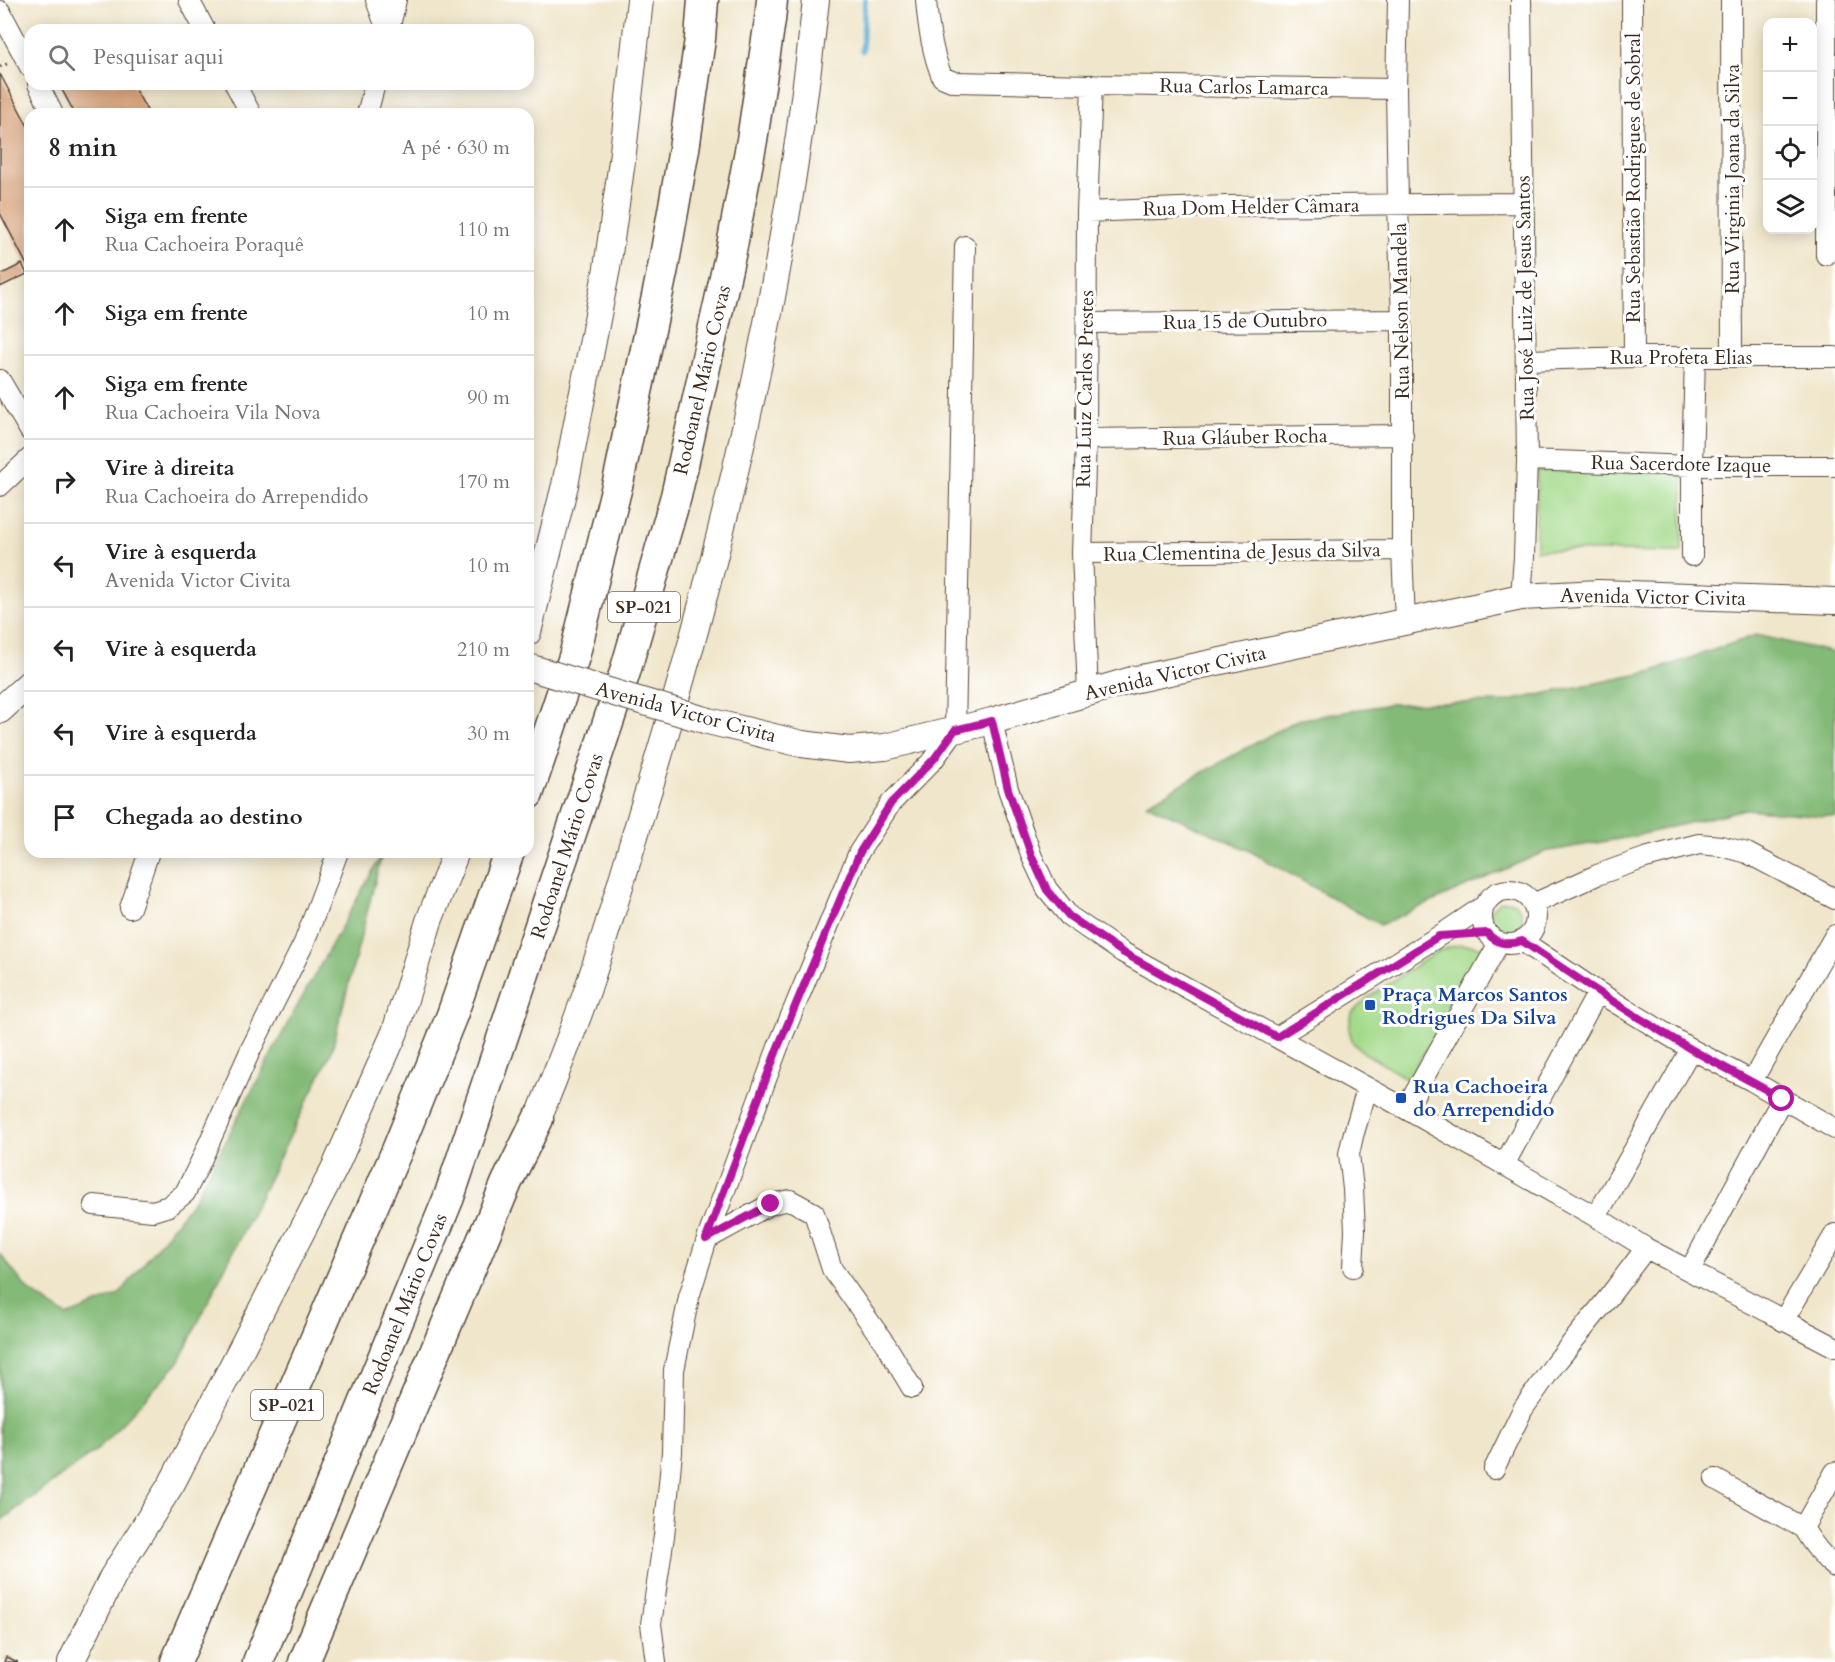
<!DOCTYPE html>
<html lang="pt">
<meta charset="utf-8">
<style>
body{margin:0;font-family:Cardo,serif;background:#f2f2f2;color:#222}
.controls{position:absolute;right:18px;top:18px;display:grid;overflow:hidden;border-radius:12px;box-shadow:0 3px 15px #0003}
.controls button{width:54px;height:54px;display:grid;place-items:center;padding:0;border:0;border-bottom:2px solid #e0e0e0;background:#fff;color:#222;font:30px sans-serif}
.stop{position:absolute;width:18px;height:18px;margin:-14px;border:4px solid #b5179e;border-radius:50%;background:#fff}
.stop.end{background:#b5179e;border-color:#fff;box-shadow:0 2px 6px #0008}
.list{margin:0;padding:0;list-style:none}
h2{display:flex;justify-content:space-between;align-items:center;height:78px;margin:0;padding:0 24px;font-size:26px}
h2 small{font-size:20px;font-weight:400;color:#767676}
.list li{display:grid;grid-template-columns:39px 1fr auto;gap:18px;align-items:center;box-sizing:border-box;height:84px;padding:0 24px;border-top:2px solid #e0e0e0}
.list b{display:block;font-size:22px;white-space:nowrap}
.list p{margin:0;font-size:20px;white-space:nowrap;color:#767676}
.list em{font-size:20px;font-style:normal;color:#767676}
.icon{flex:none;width:33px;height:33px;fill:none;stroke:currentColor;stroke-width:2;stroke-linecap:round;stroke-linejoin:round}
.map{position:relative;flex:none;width:1835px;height:1662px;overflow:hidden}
.search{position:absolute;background:#fff;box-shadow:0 3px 15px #0003;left:24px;top:24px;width:510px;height:66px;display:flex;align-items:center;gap:15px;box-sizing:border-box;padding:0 21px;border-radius:18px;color:#767676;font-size:22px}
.panel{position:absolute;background:#fff;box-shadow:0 3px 15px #0003;left:24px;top:108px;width:510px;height:750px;border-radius:18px}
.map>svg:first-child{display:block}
.green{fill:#a4da8b;stroke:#708254;stroke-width:1.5}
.forest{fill:#83ba77;stroke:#5f724a;stroke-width:1.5}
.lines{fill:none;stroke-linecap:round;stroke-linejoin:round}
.stream{stroke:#5baed6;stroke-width:5}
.building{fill:#d9a278}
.minor-casing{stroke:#564638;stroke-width:22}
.major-casing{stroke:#564638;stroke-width:28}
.highway-casing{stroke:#564638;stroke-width:33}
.path{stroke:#564638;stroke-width:3;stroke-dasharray:1.5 4.5;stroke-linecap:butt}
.minor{stroke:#fff;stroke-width:20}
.major{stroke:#fff;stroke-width:26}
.highway{stroke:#fff;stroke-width:30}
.major-bridge-casing{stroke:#564638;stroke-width:28;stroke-linecap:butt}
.major-bridge{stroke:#fff;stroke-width:26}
.route{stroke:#b5179e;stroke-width:8}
.transit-dot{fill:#1a4fb4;stroke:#fff;stroke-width:2}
.labels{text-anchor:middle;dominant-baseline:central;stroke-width:6;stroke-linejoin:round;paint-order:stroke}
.shield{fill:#fff;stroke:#766a62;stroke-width:1.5}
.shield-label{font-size:18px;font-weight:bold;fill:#3b2a1e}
.street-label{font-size:20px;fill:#3b2a1e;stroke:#fff}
.transit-label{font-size:20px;font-weight:bold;fill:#164399;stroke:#fff;text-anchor:start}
</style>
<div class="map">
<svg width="1835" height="1662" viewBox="0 0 1835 1662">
<rect width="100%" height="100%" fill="#fff"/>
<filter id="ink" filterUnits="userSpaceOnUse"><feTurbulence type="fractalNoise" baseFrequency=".0167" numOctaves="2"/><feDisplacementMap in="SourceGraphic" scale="12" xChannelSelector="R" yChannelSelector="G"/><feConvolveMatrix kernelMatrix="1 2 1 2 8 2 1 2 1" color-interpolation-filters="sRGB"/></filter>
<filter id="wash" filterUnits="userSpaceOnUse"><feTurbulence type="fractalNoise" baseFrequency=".008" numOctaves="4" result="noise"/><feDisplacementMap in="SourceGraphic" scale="24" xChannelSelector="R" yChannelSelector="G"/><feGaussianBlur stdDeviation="1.35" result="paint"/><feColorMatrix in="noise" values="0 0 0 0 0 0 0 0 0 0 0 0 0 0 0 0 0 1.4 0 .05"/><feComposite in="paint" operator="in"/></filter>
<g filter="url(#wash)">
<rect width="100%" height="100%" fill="#f0e6cb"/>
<path class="green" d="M1537,471l146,2 -1,79 -146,-2z
M1490 917a16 16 0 1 1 32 0a16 16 0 1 1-32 0Z
M1461,945h9l20,4 -83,130 -44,-27 -10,-9 -4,-13 3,-17 15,-15 68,-45 15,-6z"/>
<path class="forest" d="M1756,635l79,18v164l-90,-8 -114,28 -87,15 -164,73 -132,-75 -102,-46 151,-84 93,-16 114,-2 146,-30z
M382,854l-51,199 -153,310 -80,86 -95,70 -3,7v-272l28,36 39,26 52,-21 75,-95 95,-179z"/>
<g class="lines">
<path class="stream" d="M862,51l3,-51"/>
</g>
<g id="blocks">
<path class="building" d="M0,74l30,56v141l-30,-58z
M59,84h73l17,30h-74z
M22,264l5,10 -27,13v-12z
M6,1657l12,5h-14z"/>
</g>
</g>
<g filter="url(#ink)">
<use href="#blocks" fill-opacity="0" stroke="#564638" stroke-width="1.5"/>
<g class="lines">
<g class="minor-casing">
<path id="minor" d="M189,0l16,30
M376,0l11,30
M926,0c2,27 6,52 16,77l12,5 138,3 304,4
M1398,0l-2,89 2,116 4,115v230l3,72
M1521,0l6,460 -3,97 -3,40
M1632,0l2,357
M1731,0l1,357
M1826,0v255
M0,11l30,56
M389,30l7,-30
M38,84l15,30
M235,84l16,30
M367,114l8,-30
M1087,212l139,-6 297,-3
M1087,323l315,-3
M1527,360l107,-3h201
M0,380l30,51
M1086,439l317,-4
M1527,460l165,6h143
M0,486l30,-28
M1082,553l320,-3
M1692,556v-90l3,-109
M1088,693l-6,-140 4,-114 1,-227 5,-127
M992,721l16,68 24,68 15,32 22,27 53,36 284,157 190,108 50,31 189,99
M1482 917a27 27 0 1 1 54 0a27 27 0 1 1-54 0Z
M1533,904l64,-29 48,-17 54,-14 22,2 26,7 88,46
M130,908l19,-56
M1522,941l76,51 93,57 61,32 83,48
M1277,1037l162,-101 46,-31
M1752,1081l83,-146
M1406,1109l93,-166
M1504,1165l94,-173
M94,1205l59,6 16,-5 16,-13 15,-30 51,-114 53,-106 34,-91
M1596,1217l95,-168
M707,1239l64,-35 19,-4 24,13 18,56 54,76 26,43
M1353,1267l2,-36 -2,-42 -4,-35 4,-18 14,-47
M1690,1270l92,-171
M1783,1321l52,-87
M1494,1469l29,-60 31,-44 54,-67 38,-50
M1715,1479l88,49 32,-56
M1803,1528c9,15 18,28 32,39
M656,1662l-5,-38 13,-88 8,-84 2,-82 15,-73 18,-58 71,-192 81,-195 32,-49 43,-44 21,-29 10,-484"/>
</g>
<g class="major-casing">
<path id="major" d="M528,632l37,-147 42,-217 15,-107 18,-161
M0,710l30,-27
M708,721l94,23 47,6 36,-3 107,-26 140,-41 389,-83 78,-4 236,8
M538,1119c17,-44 35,-87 50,-131 20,-60 38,-122 56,-183 82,-263 143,-531 172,-805
M71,1662l42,-86 59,-93 163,-316 60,-135 34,-111 27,-69"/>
</g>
<g class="highway-casing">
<path id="highway" d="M528,794l46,-137 45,-179 44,-210 21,-119 16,-110 3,-39
M176,1662l222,-514 54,-133 57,-163
M258,1662l191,-465 176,-525 51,-176 55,-245 21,-111 18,-120 2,-20
M304,1662l203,-480 31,-63"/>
</g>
<path class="path" d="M0,67l9,-4"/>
<use href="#minor" class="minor"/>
<use href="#major" class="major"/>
<use href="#highway" class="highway"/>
<g class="major-bridge-casing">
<path id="major-bridge" d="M528,667l180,54"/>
</g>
<use href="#major-bridge" class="major-bridge"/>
</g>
</g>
<g class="lines" filter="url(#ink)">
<path class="route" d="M771,1204l-65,35 72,-192 82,-195 31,-49 43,-44 21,-29 37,-9 16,68 24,68 15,33 22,26 53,36 155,85 162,-101 48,-3c11,12 21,12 35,8 55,37 110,74 167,107 31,18 63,33 93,51"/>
</g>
<g class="transit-dot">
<rect x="1364" y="999" width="12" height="12" rx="3"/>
<rect x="1395" y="1092" width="12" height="12" rx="3"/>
</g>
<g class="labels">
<g class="shield">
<rect x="608" y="592" width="72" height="30" rx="4.5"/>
<rect x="251" y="1390" width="72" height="30" rx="4.5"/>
</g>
<g class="shield-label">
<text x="644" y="607">SP-021</text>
<text x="287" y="1405">SP-021</text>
</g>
<g class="street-label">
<text transform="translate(1244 87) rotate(1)">Rua Carlos Lamarca</text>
<text transform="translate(1633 178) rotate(-90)">Rua Sebastião Rodrigues de Sobral</text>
<text transform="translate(1732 179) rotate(-90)">Rua Virginia Joana da Silva</text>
<text transform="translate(1251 207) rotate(-1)">Rua Dom Helder Câmara</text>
<text transform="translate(1525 298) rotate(-91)">Rua José Luiz de Jesus Santos</text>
<text transform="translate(1401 311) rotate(-91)">Rua Nelson Mandela</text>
<text transform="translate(1245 321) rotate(-1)">Rua 15 de Outubro</text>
<text x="1681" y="357">Rua Profeta Elias</text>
<text transform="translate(702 380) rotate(-77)">Rodoanel Mário Covas</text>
<text transform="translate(1085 389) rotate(-89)">Rua Luiz Carlos Prestes</text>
<text transform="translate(1245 437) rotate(-1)">Rua Gláuber Rocha</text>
<text transform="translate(1681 464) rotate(1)">Rua Sacerdote Izaque</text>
<text transform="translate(1242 552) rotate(-1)">Rua Clementina de Jesus da Silva</text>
<text transform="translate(1653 597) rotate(1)">Avenida Victor Civita</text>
<text transform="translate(1175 673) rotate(-13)">Avenida Victor Civita</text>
<text transform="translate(686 712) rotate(15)">Avenida Victor Civita</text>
<text transform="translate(567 846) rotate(-72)">Rodoanel Mário Covas</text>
<text transform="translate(405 1304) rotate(-68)">Rodoanel Mário Covas</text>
</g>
<g class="transit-label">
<text x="1382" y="994">Praça Marcos Santos<tspan x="1382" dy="23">Rodrigues Da Silva</tspan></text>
<text x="1413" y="1086">Rua Cachoeira<tspan x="1413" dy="23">do Arrependido</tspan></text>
</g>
</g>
</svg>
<div class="controls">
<button>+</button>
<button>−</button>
<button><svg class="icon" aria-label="locate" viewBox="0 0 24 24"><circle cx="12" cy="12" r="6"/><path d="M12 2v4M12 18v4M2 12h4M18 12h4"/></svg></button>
<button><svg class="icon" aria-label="layers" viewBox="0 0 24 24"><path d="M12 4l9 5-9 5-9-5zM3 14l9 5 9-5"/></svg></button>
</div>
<div class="stop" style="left:1782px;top:1099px"></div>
<div class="stop end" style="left:771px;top:1204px"></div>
<div class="search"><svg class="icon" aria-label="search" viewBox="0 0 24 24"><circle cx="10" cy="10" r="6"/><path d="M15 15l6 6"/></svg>Pesquisar aqui</div>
<section class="panel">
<h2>8 min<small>A pé · 630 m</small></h2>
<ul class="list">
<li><svg class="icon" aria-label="ahead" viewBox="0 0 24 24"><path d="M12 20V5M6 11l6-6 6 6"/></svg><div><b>Siga em frente</b><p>Rua Cachoeira Poraquê</p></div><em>110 m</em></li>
<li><svg class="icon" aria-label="ahead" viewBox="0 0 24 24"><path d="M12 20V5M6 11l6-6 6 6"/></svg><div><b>Siga em frente</b></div><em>10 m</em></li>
<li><svg class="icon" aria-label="ahead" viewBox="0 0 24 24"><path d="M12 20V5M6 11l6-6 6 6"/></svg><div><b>Siga em frente</b><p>Rua Cachoeira Vila Nova</p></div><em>90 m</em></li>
<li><svg class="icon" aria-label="right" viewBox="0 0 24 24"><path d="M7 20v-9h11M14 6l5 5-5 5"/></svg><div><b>Vire à direita</b><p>Rua Cachoeira do Arrependido</p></div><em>170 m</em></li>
<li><svg class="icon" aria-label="left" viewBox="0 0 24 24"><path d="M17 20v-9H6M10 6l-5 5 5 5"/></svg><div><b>Vire à esquerda</b><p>Avenida Victor Civita</p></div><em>10 m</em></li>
<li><svg class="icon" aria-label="left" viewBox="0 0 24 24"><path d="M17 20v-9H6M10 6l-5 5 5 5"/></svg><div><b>Vire à esquerda</b></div><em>210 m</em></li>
<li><svg class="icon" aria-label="left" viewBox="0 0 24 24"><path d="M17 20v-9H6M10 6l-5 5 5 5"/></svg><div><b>Vire à esquerda</b></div><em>30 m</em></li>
<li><svg class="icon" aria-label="arrive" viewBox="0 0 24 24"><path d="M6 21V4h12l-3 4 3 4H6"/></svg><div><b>Chegada ao destino</b></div></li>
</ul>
</section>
</div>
